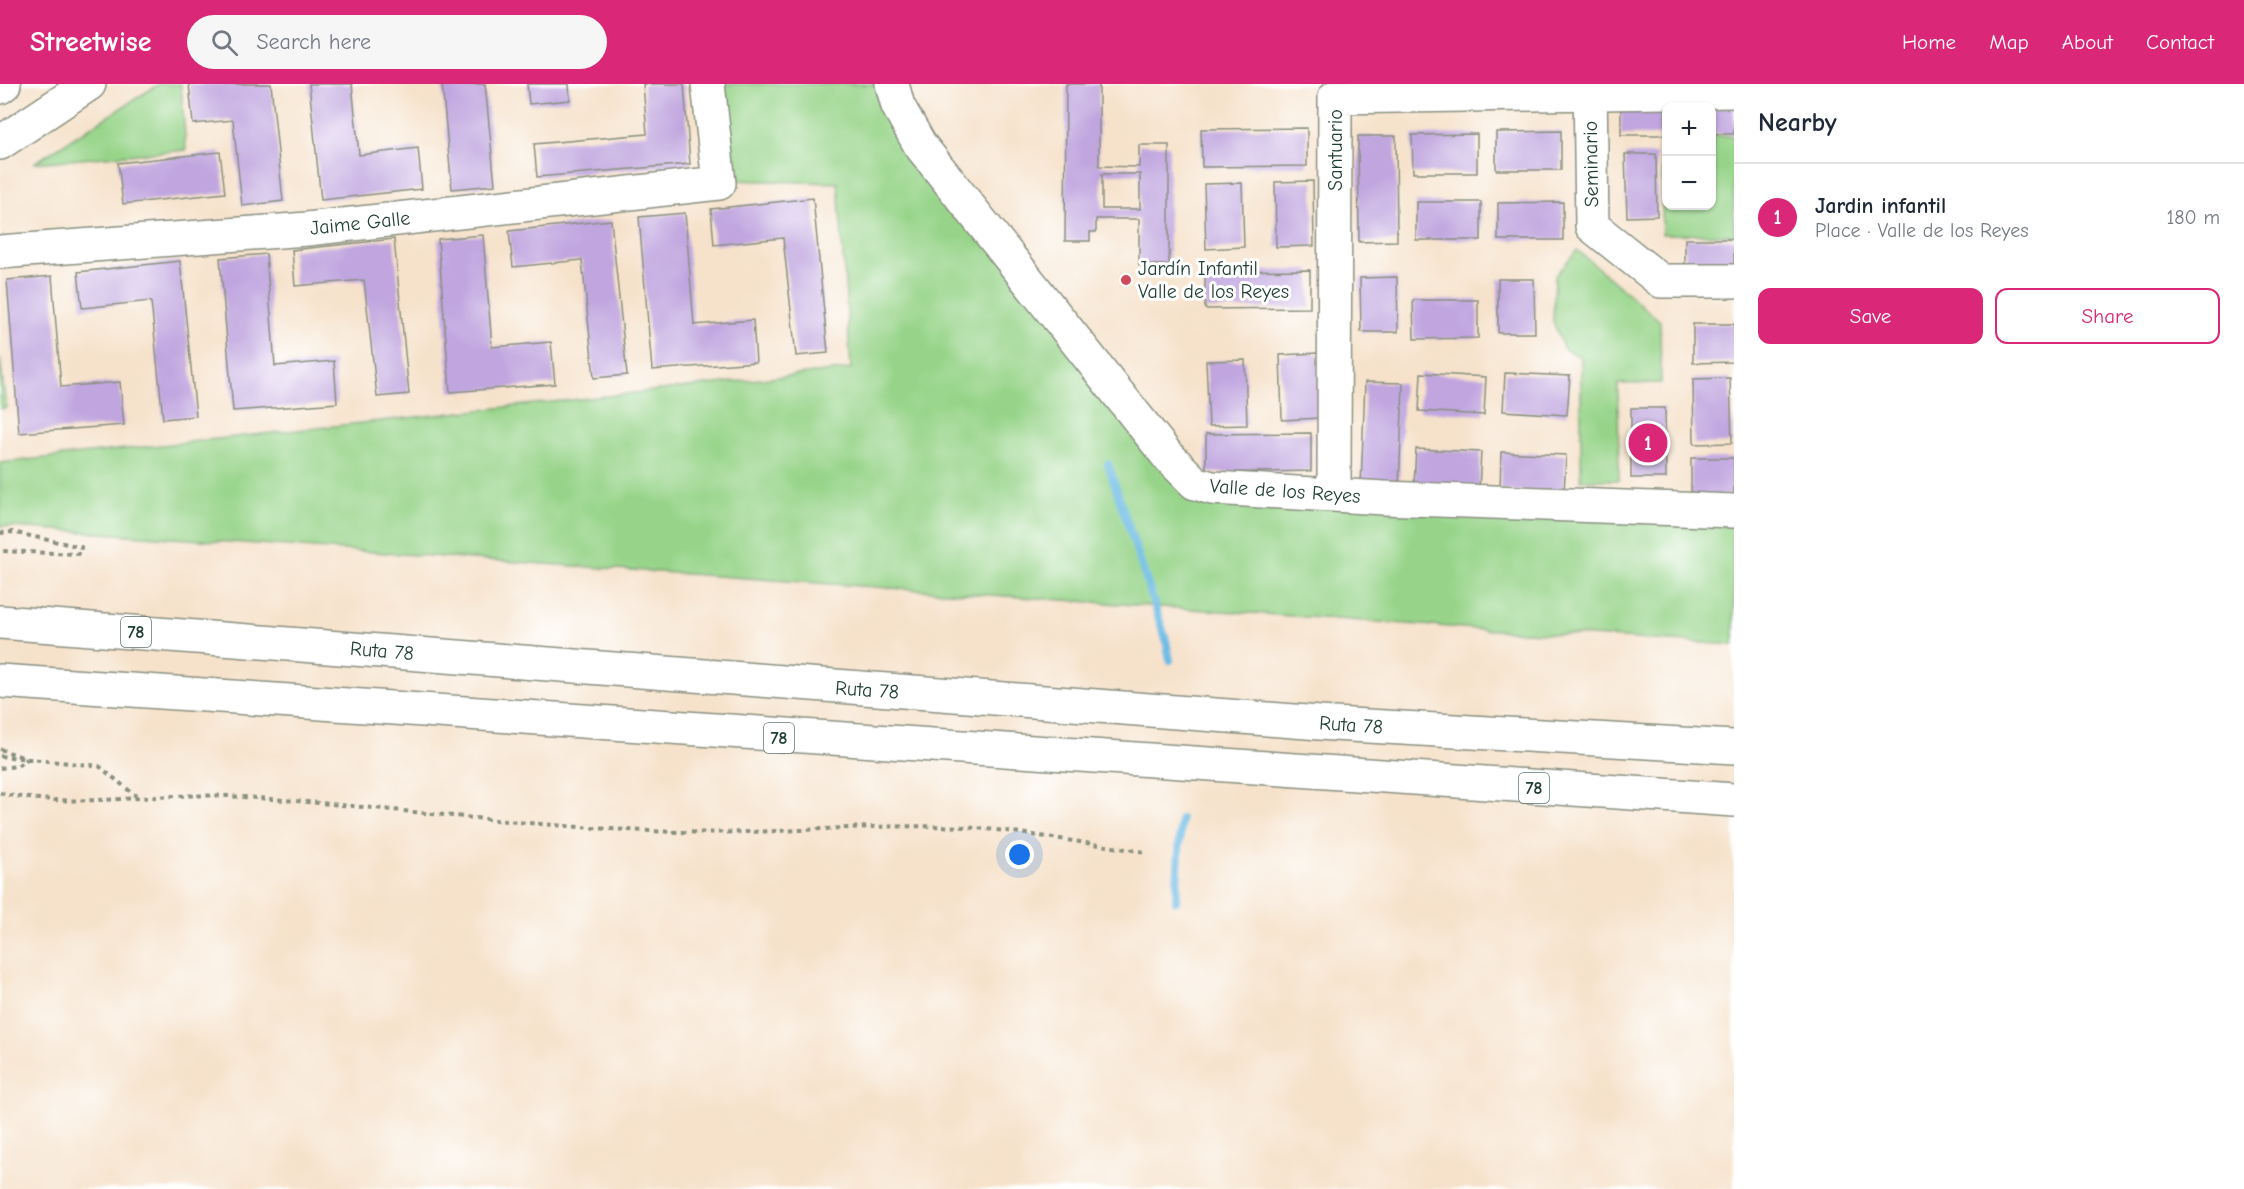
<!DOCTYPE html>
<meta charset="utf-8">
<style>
body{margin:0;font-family:"Comic Neue",sans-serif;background:#f6f6f7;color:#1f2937}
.controls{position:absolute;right:18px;top:18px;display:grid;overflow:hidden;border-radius:12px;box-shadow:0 2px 4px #0004}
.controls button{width:54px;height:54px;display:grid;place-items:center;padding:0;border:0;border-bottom:2px solid #e0e1e3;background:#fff;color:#1f2937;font:30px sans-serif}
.you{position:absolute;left:1020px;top:771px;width:21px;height:21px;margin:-15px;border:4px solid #fff;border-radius:50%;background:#1a73e8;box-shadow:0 0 0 9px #1a73e833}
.badge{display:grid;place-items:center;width:39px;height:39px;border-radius:50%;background:#db2777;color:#fff;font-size:20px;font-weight:700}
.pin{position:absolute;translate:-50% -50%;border:3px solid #fff;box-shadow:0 2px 6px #0006}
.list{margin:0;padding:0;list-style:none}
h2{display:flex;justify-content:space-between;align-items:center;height:78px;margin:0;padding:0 24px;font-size:26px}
h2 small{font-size:20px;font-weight:400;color:#747a83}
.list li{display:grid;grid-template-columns:39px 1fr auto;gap:18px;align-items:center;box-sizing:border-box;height:108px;padding:0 24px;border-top:2px solid #e0e1e3}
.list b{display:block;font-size:22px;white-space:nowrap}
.list p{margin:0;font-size:20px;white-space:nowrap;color:#747a83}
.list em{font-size:20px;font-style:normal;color:#747a83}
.actions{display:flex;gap:12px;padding:18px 24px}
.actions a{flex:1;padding:14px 0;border:2px solid #db2777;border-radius:12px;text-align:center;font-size:21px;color:#db2777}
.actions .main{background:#db2777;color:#fff}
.icon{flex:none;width:33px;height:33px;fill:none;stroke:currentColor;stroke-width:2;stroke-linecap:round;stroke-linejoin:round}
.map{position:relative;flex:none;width:1734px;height:1105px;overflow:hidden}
header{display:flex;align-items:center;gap:36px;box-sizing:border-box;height:84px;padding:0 30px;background:#db2777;color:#fff}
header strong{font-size:28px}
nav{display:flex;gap:33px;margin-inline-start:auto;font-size:21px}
.search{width:420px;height:54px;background:#f6f6f7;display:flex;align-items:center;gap:15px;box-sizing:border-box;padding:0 21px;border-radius:33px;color:#747a83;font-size:22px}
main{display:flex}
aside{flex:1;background:#fff}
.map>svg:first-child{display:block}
.green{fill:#97d489;stroke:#5b885e;stroke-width:1.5}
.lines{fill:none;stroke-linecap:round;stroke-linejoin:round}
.stream{stroke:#69bae4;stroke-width:8}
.building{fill:#c0a5df;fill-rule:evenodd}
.minor-casing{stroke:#8a9080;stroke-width:36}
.secondary-casing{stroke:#8a9080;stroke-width:36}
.motorway-casing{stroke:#8a9080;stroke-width:36}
.path{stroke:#8a9080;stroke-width:4;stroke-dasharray:4.5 4.5;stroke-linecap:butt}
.minor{stroke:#fff;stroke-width:33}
.secondary{stroke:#fff;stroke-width:33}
.motorway{stroke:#fff;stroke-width:33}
.poi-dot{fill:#d1495b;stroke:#fff;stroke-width:2}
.labels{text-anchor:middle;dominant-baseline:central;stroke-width:6;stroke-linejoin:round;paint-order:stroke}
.shield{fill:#fff;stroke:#627771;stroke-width:1.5}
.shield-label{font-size:18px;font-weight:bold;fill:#1f3d34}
.street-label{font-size:20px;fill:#1f3d34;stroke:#fff}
.poi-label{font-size:20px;fill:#1f3d34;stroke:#fff;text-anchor:start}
</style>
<header>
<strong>Streetwise</strong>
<div class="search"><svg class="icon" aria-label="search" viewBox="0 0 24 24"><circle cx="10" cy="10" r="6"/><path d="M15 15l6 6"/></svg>Search here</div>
<nav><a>Home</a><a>Map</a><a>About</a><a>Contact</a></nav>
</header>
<main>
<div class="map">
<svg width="1734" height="1105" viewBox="0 0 1734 1105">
<rect width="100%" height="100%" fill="#fff"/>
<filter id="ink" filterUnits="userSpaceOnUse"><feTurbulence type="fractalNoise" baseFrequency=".0167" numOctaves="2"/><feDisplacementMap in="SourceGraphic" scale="12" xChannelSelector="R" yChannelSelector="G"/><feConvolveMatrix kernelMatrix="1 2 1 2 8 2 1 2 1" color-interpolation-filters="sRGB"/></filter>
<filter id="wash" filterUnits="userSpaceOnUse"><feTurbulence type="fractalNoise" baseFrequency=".008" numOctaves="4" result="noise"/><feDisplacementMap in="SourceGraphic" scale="24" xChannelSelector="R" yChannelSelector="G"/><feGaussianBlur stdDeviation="1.35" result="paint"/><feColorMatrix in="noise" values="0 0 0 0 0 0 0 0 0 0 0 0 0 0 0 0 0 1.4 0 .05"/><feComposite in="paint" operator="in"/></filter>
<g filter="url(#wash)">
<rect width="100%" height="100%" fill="#f6e2cb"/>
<path class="green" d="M159,0h22l5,66 -152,13z
M722,0h158l293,397 561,44v120l-241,-15 -1493,-104v-63l851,-94 -13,-186 -108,-3z
M1712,52h22v99l-72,-1 1,-97h3v69h46z
M1577,166l83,71 1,62 -43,1 1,96h-38v-123l-17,-8 -11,-28 2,-45z
M0,274l6,50 -6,1z"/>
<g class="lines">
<path class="stream" d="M1108,380l58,176 4,20
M1176,817l5,-82"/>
</g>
<g id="blocks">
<path class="building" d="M189,0h82l12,117 -41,5 -9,-86 -40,4z
M309,0h43l7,71 59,-7 4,41 -101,11z
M442,0h43l10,101 -43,4z
M527,0h42l1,16 -41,4z
M643,0h41l6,80 -153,13 -3,-33 113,-10z
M1066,0h33v82l40,1v-22h30v120h-30v-46h-43v13h-6v9h-25zM1102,90h38v35h-38z
M1734,16v34h-22v-28h-46v29h-45v-34z
M1307,44v38l-105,1 -1,-38z
M1561,47v39h-65v-38z
M1477,50v39h-64l-1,-38z
M1358,52h38l1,105 -38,1z
M220,68l5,41 -102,11 -5,-41z
M1625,70h31l1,62 -30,1z
M1313,97l1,65 -38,1 -1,-65z
M1242,99l2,64 -38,2 -2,-65z
M813,114l15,155 -32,3 -13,-118 -69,7 -3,-36z
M1416,118h65v38h-65z
M1563,118v38h-65v-37z
M685,129l9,112 59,-5 3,42 -104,8 -13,-153z
M611,136l16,155 -33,3 -12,-118 -69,7 -4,-36z
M483,151l9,112 59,-5 4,42 -105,8 -12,-153z
M394,155l15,155 -32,3 -13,-117 -69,6 -3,-36z
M1685,155h49v31h-49z
M266,170l9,112 59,-5 3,42 -104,8 -13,-153z
M180,177l16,155 -33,3 -12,-118 -69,7 -4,-36z
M1310,186v38l-105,1v-38z
M52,192l9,111 59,-5 4,43 -105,8 -12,-153z
M1397,193l1,55h-37l-1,-54z
M1498,195h36l1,54h-37z
M1413,216h65v38l-64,1z
M1693,240h41v38l-41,1z
M1318,269l2,65 -38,2 -2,-65z
M1245,276l2,65 -38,1 -3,-65z
M1421,289l65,4 -2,38 -65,-4z
M1505,289l65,3 -3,39 -64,-4z
M1730,294l2,65 -38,1 -1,-65z
M1365,298l38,1 -4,106 -38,-2z
M1631,324h34l1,70h-35z
M1311,349v38l-105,2v-39z
M1416,365l65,3 -2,38 -65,-4z
M1501,368l65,3 -2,39 -64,-4z
M1691,374h43v38h-43z"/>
</g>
</g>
<g filter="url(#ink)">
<use href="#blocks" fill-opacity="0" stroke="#8a9080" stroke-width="1.5"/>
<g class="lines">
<g class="minor-casing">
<path id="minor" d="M892,0l6,22 22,39 247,310 28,28 17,5 172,10 350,13
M1590,0l2,142 69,55h73
M0,168l307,-23 412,-46 -11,-99
M1334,411l1,-398 399,-6"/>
</g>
<g class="secondary-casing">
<path id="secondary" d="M0,3l4,-3
M0,59l89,-59"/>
</g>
<g class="motorway-casing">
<path id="motorway" d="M0,538l1333,102 401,23
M0,597c578,42 1156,84 1734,119"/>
</g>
<path class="path" d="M0,449l12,-1 69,15 -1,7 -80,-3
M0,665l22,8
M0,672l99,10 37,30
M0,684l17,-2 10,-7
M0,709c74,17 152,-1 227,3 151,9 300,32 451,36 95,3 191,-9 286,-5l43,4 139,21"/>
<use href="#minor" class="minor"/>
<use href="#secondary" class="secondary"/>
<use href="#motorway" class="motorway"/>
</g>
</g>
<circle class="poi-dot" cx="1126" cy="196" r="6"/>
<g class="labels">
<g class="shield">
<rect x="121" y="533" width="30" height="30" rx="4.5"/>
<rect x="764" y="639" width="30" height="30" rx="4.5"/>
<rect x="1519" y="689" width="30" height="30" rx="4.5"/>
</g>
<g class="shield-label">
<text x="136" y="548">78</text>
<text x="779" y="654">78</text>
<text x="1534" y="704">78</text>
</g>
<g class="street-label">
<text transform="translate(1335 66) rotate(-90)">Santuario</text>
<text transform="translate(1591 80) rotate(-91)">Seminario</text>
<text transform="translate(360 139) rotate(-6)">Jaime Galle</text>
<text transform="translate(1285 407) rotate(4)">Valle de los Reyes</text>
<text transform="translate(382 567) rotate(5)">Ruta 78</text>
<text transform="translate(867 606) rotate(4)">Ruta 78</text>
<text transform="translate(1351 641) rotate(4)">Ruta 78</text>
</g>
<g class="poi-label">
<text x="1138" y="184">Jardín Infantil<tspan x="1138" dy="23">Valle de los Reyes</tspan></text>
</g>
</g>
</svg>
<div class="controls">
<button>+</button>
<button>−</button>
</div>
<div class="you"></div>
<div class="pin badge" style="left:1648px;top:359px">1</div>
</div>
<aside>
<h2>Nearby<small></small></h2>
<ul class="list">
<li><span class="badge">1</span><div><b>Jardin infantil</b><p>Place · Valle de los Reyes</p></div><em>180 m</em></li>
</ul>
<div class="actions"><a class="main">Save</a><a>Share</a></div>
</aside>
</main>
